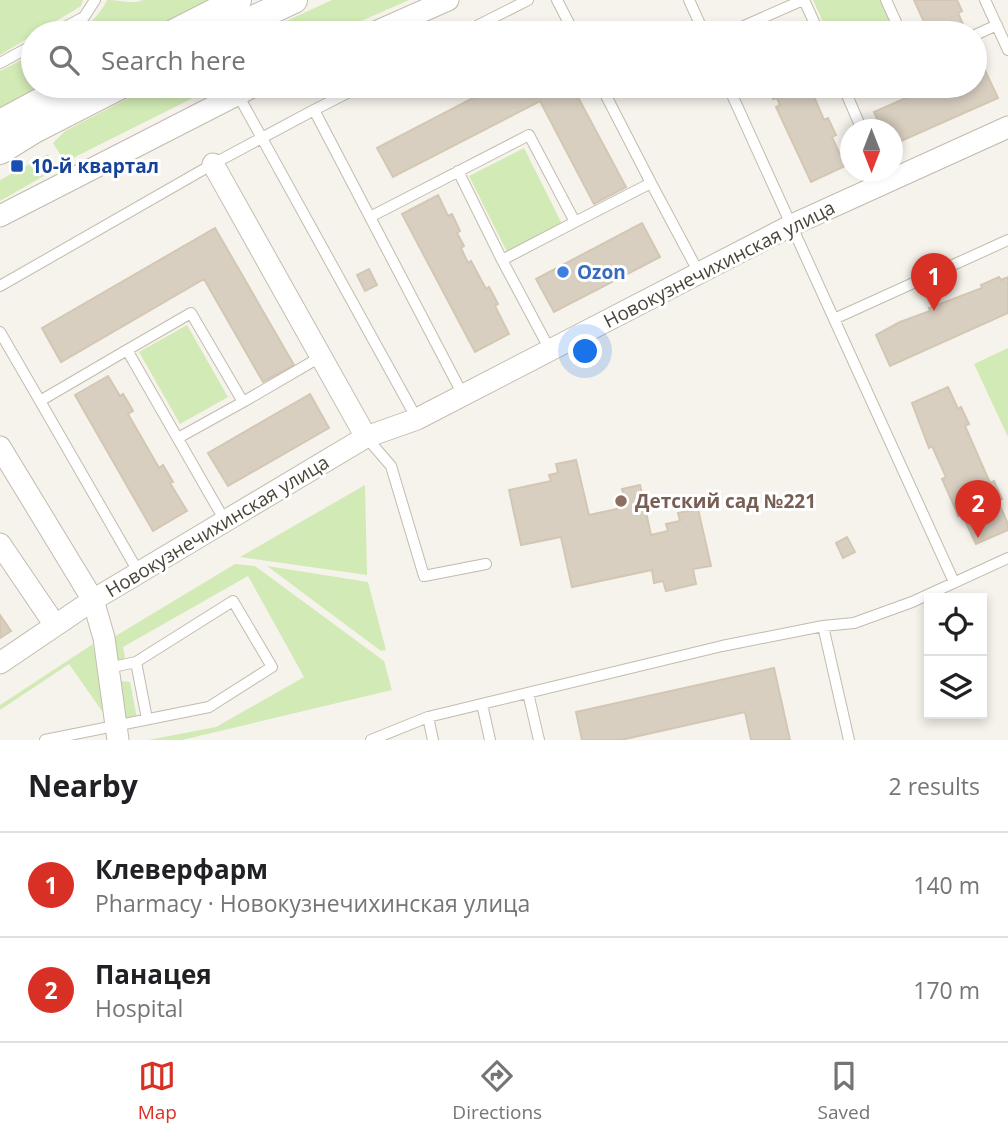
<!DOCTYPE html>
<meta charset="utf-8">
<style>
body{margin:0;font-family:"Open Sans",sans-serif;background:#f2f2f2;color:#202124}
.controls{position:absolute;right:21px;bottom:21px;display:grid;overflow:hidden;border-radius:0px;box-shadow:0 4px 10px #0003}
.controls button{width:63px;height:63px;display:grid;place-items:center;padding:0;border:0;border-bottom:2px solid #e0e0e0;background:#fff;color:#202124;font:35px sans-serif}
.compass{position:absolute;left:840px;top:119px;width:63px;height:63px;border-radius:50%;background:#fff;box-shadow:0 4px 10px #0003;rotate:180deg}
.you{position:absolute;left:586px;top:352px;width:24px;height:24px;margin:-18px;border:5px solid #fff;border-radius:50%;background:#1a73e8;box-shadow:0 0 0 10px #1a73e833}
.badge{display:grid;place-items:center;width:46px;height:46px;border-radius:50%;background:#d93025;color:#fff;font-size:23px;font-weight:700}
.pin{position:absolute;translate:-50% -58px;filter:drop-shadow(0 2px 4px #0008)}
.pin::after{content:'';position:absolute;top:37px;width:24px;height:21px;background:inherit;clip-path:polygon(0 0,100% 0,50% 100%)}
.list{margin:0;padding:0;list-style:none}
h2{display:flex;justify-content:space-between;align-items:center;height:91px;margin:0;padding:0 28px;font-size:30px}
h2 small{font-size:23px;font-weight:400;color:#757577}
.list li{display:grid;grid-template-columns:46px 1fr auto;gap:21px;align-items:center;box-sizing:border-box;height:105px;padding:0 28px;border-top:2px solid #e0e0e0}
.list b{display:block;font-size:26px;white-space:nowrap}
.list p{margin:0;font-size:23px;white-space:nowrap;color:#757577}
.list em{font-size:23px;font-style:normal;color:#757577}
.icon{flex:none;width:38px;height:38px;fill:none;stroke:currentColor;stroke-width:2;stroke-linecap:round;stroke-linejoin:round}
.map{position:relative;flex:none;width:1008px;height:740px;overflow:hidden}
.search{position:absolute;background:#fff;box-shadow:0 4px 10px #0003;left:21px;right:21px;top:21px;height:77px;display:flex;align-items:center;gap:18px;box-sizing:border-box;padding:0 24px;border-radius:38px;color:#757577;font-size:26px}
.sheet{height:301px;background:#fff}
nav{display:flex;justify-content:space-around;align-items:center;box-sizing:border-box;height:98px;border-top:2px solid #e0e0e0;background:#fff;font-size:19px;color:#757577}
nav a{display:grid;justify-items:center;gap:4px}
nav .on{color:#d93025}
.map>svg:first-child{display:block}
.green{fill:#d2eab5}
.building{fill:#d8cfc1;stroke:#d3c7b4;stroke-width:2}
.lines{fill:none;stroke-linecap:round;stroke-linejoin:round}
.service-casing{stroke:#c2bbae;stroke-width:12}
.minor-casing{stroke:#c2bbae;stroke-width:23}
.tertiary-casing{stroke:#c2bbae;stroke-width:28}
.service{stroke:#fff;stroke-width:10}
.minor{stroke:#fff;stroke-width:21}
.tertiary{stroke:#fff;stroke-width:26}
.transit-dot{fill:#1a4fb4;stroke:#fff;stroke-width:2.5}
.shop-dot{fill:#3f7fe0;stroke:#fff;stroke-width:2.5}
.education-dot{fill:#8d6e63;stroke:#fff;stroke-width:2.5}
.labels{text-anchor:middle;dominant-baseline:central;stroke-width:6;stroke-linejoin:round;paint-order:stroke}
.transit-label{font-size:19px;font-weight:bold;fill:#164399;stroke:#fff;text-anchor:start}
.street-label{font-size:19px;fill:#4b4439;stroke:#fff}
.shop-label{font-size:19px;font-weight:bold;fill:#366cbe;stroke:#fff;text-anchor:start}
.education-label{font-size:19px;font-weight:bold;fill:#785e54;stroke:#fff;text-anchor:start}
</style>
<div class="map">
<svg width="1008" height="740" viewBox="0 0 1008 740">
<rect width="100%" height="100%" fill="#f6f3ec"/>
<path class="green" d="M0,0h83l-2,6 -81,49z
M107,0c12,0 25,5 36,0h73l-68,33h-74c16,-8 25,-17 33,-33z
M332,0h77l-75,33h-74z
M813,0h68l15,33h-68z
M33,54v32h13l-46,26v-41z
M152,86h65l-152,76 -12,-19 12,-12z
M524,148l38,76 -55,28 -38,-76z
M48,154l8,15 -56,32v-21z
M187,325l41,72 -48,27 -41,-72z
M1008,348v89l-34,-73z
M365,485l2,90 -127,-18z
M235,564l20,2 129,95 8,29 -210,50h-34l68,-13 88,-50 -56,-101 -125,71 2,11 -7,3 -4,-24z
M267,566l101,16 18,68 -5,1z
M93,644l11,70 -35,-50 -69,46v-5z
M121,681l9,1 7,36 -11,3z"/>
<path class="building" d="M914,0h43l5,11 -4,2 7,16 -9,4h-27z
M781,23l5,10h-26z
M982,64l16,34 -106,47v-15h-10l-8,-18 59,-26h42v-19z
M496,86h76l54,101 -32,17 -54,-103 -147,76 -16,-29z
M767,86h39l3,7 3,-1 12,28 4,-2 8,17 -4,2 13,29 -34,16 -35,-75 4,-2 -3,-7 -4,1z
M438,195l10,21 4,-2 8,17 -3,2 7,13 -3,2 7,15 3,-2 15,28 3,-2 9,17 -3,2 14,28 -34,18 -73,-138z
M642,223l18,34 -106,55 -18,-33z
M215,228l79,137 -31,17 -59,-103 -143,83 -19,-34z
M369,269l8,16 -12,6 -8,-16z
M999,277l2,3 7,-3v36l-118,53 -14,-31 24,-13 30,-11 -1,-3 53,-20 -1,-3z
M108,376l12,20 3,-2 5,8 5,9 -5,3 31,54 4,-3 10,17 -3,1 17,28 -34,20 -78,-136z
M948,387l10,22 3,-2 8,17 -4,2 25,57 4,-2 8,18 -4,2 10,23v6l-32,14 -14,-30 -4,2 -2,-6 -14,-31 4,-2 -14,-31 -3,2 -17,-45z
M310,394l19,34 -101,58 -20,-33z
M576,460l13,55 28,-6 -1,-9 8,-2 -2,-9 18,-4 11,50 17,-4 -2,-7 14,-3 -2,-8 20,-4 13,57 -18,3 3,15 -30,7 -3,-10 -9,2 -2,-13 -80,17 -11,-50 -40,8 -12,-55 42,-9 -2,-6 9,-2 -2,-9z
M847,537l8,15 -12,6 -7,-15z
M0,615l11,16 -11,7z
M774,668l16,72h-39l-6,-28 -124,28h-39l-6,-28z"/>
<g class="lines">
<g class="service-casing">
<path id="service" d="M557,0l17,33
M689,0l15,33
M804,0l15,33
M886,0l15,33
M985,0l23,50
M54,33l30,-16 11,-17
M463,33l65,-33
M728,33l75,-33
M975,35l22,-10
M0,63l33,-18
M601,86l50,97
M728,86l106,233
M843,86l19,44
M845,92l15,-6
M237,93l180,326
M314,110l47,-24
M458,171l44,89
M370,217l159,-82 46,87 76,-39 48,90
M0,286l213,-122 101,-54 149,285
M0,332l40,69
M127,350l64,-37 52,89 -65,36
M550,350l-48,-90 73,-38
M243,402l79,-46
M366,437l25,29 33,110 62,-12
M139,573l-99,-172 87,-51 98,171
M954,582l-120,-263 174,-79
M823,626l26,114
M136,662l11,57
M528,693l11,47
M482,704l8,36
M428,717l5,23
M45,740l164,-33 63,-40 -39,-66 -97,61 -28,6
M371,740l57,-23 294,-71 101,-20 31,-3 58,-21 96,-44"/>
</g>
<g class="minor-casing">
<path id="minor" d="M373,33l75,-33
M213,164l153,273
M0,216l254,-130
M0,447l93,153 11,38 14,102
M0,544l55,81
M0,663l93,-63 273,-163 51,-18 375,-194 216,-98"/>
</g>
<g class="tertiary-casing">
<path id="tertiary" d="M173,33l65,-33
M223,33l71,-33
M0,123l69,-37
M0,151l34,-21 86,-44"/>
</g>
<use href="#service" class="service"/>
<use href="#minor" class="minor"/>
<use href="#tertiary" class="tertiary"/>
</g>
<rect class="transit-dot" x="10" y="159" width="14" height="14" rx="3.5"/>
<circle class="shop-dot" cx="563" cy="272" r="7"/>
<circle class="education-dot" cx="621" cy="501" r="7"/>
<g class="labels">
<g class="transit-label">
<text x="31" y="166">10-й квартал</text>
</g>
<g class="street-label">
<text transform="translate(719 264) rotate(-27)">Новокузнечихинская улица</text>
<text transform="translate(217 526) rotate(-31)">Новокузнечихинская улица</text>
</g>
<g class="shop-label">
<text x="577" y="272">Ozon</text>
</g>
<g class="education-label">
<text x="635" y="501">Детский сад №221</text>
</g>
</g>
</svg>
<div class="controls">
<button><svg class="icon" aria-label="locate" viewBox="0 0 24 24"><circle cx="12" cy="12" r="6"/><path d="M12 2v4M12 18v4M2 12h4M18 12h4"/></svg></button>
<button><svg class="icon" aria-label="layers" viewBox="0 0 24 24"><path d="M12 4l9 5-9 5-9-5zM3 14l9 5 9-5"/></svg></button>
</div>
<svg class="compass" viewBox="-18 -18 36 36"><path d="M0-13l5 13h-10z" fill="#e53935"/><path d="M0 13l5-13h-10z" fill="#757577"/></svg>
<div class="you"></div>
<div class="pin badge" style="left:934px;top:311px">1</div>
<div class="pin badge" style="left:978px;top:538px">2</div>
<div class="search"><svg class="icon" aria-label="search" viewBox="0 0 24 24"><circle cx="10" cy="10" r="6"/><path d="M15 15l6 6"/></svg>Search here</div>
</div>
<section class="sheet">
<h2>Nearby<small>2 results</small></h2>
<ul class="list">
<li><span class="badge">1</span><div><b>Клеверфарм</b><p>Pharmacy · Новокузнечихинская улица</p></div><em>140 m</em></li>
<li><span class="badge">2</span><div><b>Панацея</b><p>Hospital</p></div><em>170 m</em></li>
</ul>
</section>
<nav>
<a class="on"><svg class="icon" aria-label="map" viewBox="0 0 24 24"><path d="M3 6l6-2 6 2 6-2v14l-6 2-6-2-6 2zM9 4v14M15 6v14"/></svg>Map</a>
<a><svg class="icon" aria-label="directions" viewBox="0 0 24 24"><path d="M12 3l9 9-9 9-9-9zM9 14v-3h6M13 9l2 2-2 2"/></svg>Directions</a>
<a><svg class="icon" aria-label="saved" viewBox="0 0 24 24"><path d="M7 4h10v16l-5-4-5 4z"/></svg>Saved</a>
</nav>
